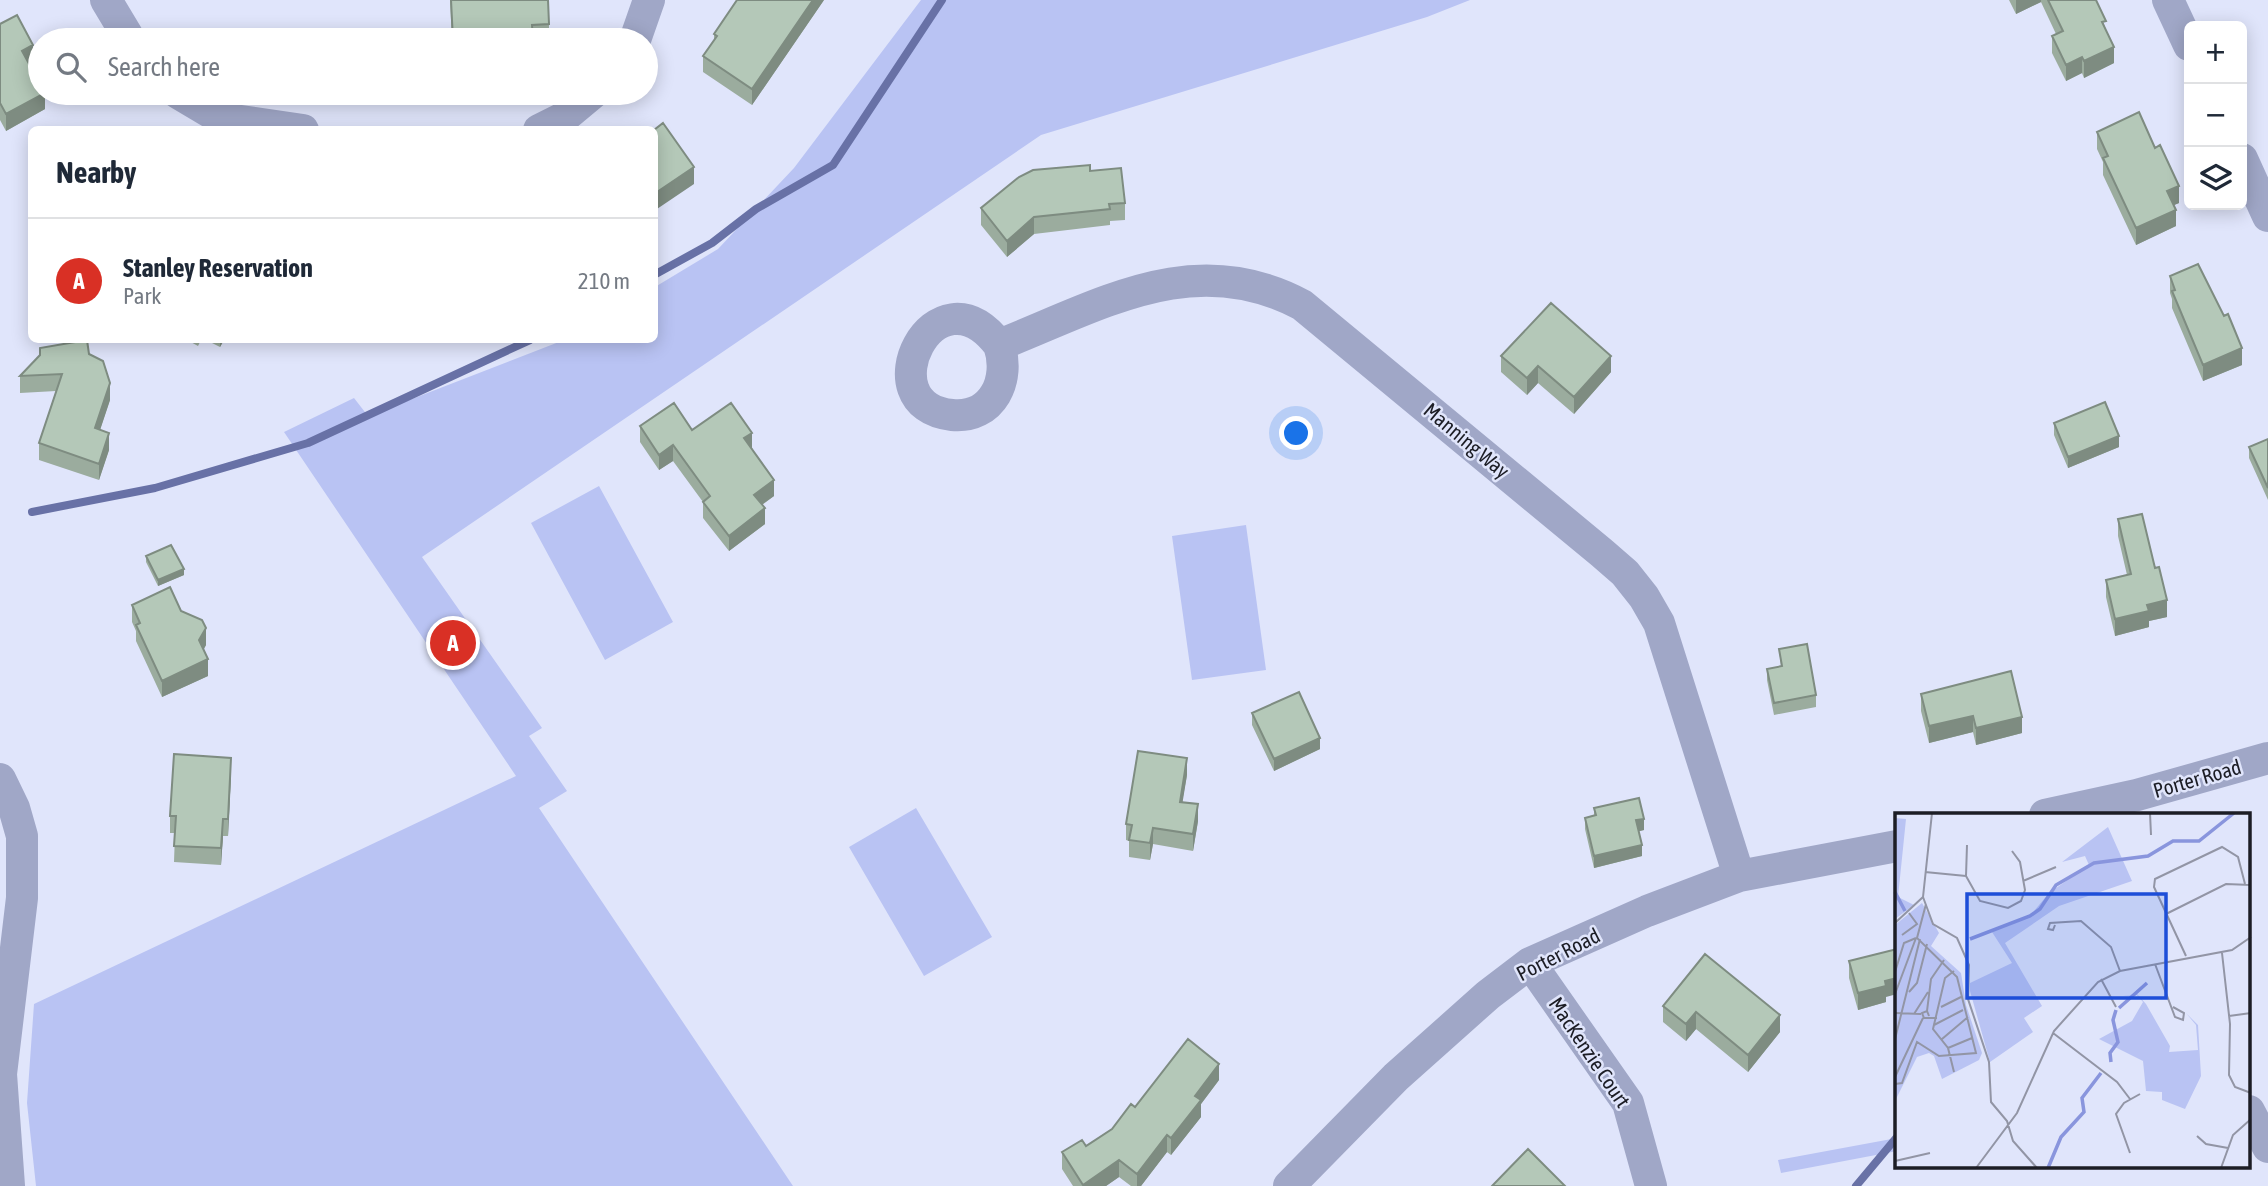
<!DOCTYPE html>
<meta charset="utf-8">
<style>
body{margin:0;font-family:"Asap Condensed",sans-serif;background:#f6f6f7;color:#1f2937}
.controls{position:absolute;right:21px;top:21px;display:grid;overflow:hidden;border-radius:10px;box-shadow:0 4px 18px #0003}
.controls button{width:63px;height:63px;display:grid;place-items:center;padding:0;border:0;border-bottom:2px solid #e0e1e3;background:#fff;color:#1f2937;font:35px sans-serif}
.you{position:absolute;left:1297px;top:434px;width:24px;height:24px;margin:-18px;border:5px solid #fff;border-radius:50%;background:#1a73e8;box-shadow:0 0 0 10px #1a73e833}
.badge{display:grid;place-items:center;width:46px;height:46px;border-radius:50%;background:#d93025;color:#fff;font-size:23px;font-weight:700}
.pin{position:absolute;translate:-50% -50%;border:4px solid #fff;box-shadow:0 2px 7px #0006}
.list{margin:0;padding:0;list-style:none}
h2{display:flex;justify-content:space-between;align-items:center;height:91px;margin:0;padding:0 28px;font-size:30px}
h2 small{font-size:23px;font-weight:400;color:#747a83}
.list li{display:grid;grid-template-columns:46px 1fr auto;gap:21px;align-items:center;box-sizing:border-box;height:126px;padding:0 28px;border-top:2px solid #e0e1e3}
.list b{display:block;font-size:26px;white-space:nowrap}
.list p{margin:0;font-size:23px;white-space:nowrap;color:#747a83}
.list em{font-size:23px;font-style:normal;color:#747a83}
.icon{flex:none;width:38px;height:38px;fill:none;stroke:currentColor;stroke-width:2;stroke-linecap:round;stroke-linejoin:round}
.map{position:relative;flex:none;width:2268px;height:1186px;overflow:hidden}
.search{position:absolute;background:#fff;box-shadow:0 4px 18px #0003;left:28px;top:28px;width:630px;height:77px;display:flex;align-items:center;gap:18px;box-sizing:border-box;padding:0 24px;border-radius:38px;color:#747a83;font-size:26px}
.panel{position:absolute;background:#fff;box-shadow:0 4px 18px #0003;left:28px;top:126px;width:630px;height:217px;border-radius:10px}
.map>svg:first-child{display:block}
.green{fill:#b9c3f3}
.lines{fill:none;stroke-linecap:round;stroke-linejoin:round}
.stream{stroke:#6871a6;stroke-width:8}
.minor{stroke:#a0a7c7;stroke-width:32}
.wall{fill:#9bac9e}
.shaded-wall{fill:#7e8c81}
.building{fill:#b4c8b8;stroke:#7e8c81;stroke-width:2}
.labels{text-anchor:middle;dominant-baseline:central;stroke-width:5;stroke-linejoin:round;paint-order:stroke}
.street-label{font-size:21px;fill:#1c1d25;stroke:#e0e5fb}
.inset-river{fill:none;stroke:#8995dd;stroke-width:3.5}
.inset-road{fill:none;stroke:#9295a5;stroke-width:2}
.view{fill:#1d4ed8;fill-opacity:0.15;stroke:#1d4ed8;stroke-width:3.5}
.inset-edge{fill:none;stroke:#1c1d25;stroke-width:3.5}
</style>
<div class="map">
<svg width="2268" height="1186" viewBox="0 0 2268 1186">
<rect width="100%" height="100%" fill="#e0e5fb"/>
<path class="green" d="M921,0h549l-43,17 -386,118 -619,422 120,171 -13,8 38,55 -28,17 254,378h-757l-9,-83 7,-99 482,-228 -232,-344 70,-34 14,18 196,-76h90l1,-53 63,-38 76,-81z
M599,486l74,136 -68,38 -74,-137z
M1246,525l20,145 -74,10 -20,-144z
M916,808l76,129 -68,39 -75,-129z
M1897,1138v13l-116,22 -3,-13z"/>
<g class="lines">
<path class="stream" d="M654,275l58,-32 44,-34 77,-44 109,-165
M32,512l123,-24 153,-45 222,-103
M1856,1186l41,-49"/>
<path class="minor" d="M106,0l24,40
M2168,0l21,45
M635,40l14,-40
M178,93l42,25 83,12
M539,130l24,-12 30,-25
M2242,159l26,57
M999,345c12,34 -6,74 -47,70 -88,-9 -17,-154 47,-70 102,-40 195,-98 303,-40l300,248 23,20 19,24 15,26 80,253
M0,779l14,29 8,28v62l-21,176 8,112
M2045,815l92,-20 131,-37
M1530,963l98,140 23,83
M2249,1111l19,36
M1289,1186l107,-109 92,-82 42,-32 117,-52 92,-35 158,-30"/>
</g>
<path class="wall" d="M450,0l99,24v16h-97z
M824,0l-72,105 -49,-33v-16l11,-16v-6z
M2009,0h87l10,30 8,33 -30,15 -2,-5 -16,8 -14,-28v-17l4,-2 -15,-32 -25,12z
M0,24l33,38 -4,2 16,45 -39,22 -6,-11z
M2097,132l82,71 -5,2 2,21 -40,19 -33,-70v-13l-6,-13z
M1090,171l35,32v17l-15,1v4l-76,9 -27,23 -26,-32v-17z
M2170,276l72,89 -39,16 -31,-73v-9l-2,-6z
M187,340h14l-3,6z
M206,340h18l-4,7z
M40,348l49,6 21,46 -10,30 9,20 -10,30 -60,-20v-17l17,-52 -36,2v-17l20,-20z
M1501,356l110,16 -37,42 -36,-31 -11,12 -26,-23z
M2054,423l65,24 -51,21 -14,-33z
M640,426l52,4 60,18 22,48 -12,9 3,19 -36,27 -26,-33v-16l-30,-41 -14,9 -19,-28z
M2268,439v61l-19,-42v-11z
M2118,519l49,98 -18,4v6l-34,9 -9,-39v-17l21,-5 -9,-39z
M146,556l38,19 -26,11 -12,-24z
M132,605l49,6 25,34 -2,4 4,27 -46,21 -26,-56v-10l-4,-9z
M1779,649l37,46v12l-42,8 -7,-35v-11l14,-3z
M1921,694l101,39 -46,12 -3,-13 -44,11 -8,-32z
M1252,713l68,36 -46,22 -22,-46z
M231,774l-3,62h-5l-2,29 -47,-3 1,-29h-5v-17z
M1187,775l-5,27 16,19 -5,30 -40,-7 -3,16 -21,-3v-16l-3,-1v-16z
M1594,808l50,22 -6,1 4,25 -48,12 -9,-39v-11l9,-3z
M1705,954l75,78 -32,40 -52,-43 -10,12 -23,-19v-16z
M1849,961l37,36v5l-28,8 -9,-32z
M1219,1080l-18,24v13l-30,38 -4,-3 -26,34h-10l-12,-9 -13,9h-33l-11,-17v-17l24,-6 26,-17 23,-22z"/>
<path class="shaded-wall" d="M813,0h11l-72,105v-16z
M2016,0h25v2l-25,12z
M33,45v17l-11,6v-17z
M2114,47v16l-30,15v-17z
M2082,57v16l-16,8v-16z
M45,93v16l-39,22v-17z
M694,167v17l-40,27v-17z
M2179,186v17l-12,5v-17z
M2176,210v16l-40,19v-17z
M1034,217v17l-27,23v-16z
M220,340h4l-4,7z
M2242,348v17l-39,16v-16z
M1611,356v16l-37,42v-17z
M1538,366v17l-11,12v-17z
M110,383v17l-15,45v-17z
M109,433v17l-10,30v-16z
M752,433v15l-8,6v-16z
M2119,436v11l-51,21v-11z
M673,445v16l-14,9v-15z
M774,480v16l-20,14v-15z
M765,508v16l-36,27v-15z
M184,569v6l-26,11v-6z
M2167,600v17l-18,4v6l-34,9v-17l32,-14z
M206,628v17l-7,12v-17z
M208,659v17l-46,21v-16z
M1973,716v16l-44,11v-17z
M2022,717v16l-46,12v-17z
M1320,738v11l-46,22v-12z
M231,758v16l-3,62v-17z
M1187,758v17l-7,43v-16z
M1198,804v17l-5,30v-17z
M223,819v17l-2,29v-17z
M1644,819v11l-8,2v-12z
M1153,828v16l-3,16v-17z
M1642,845v11l-48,12v-12z
M1897,978v16l-11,3v5l-28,8v-17l27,-12z
M1696,1012v17l-10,12v-17z
M1780,1015v17l-32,40v-17z
M1219,1064v16l-18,24v13l-30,38v-17l24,-42z
M1167,1135v17l-26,34h-4v-12z
M1119,1160v17l-13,9h-23v-1z"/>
<path class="building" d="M451,0h97l1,24 -17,1 1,15h-80z
M737,0h76l-61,89 -49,-33 14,-20 -3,-2z
M2048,0h48l10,21 -4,1 12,25 -30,14 -2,-4 -16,8 -14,-29 11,-5z
M17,15l16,30 -11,6 18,33v9h5l-39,21 -6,-11v-79z
M2139,112l16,36 5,-3 19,41 -12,5 9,19 -40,18 -33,-70 5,-2 -11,-24z
M663,123l31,44 -40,27v-64z
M1090,165v6l31,-3 4,35 -16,1 1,5 -76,8 -27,24 -26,-33 38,-31 14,-7z
M2198,264l26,52 4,-2 14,34 -39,17 -31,-74 3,-1 -5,-14z
M1551,303l60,53 -37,41 -36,-31 -11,12 -26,-22z
M87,340l2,14 14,7 7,22 -15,45 14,5 -10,31 -60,-21 23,-69 -42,2 20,-21v-7z
M2105,402l14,34 -51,21 -14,-34z
M674,403l18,27 39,-27 21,30 -8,5 30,42 -20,15 11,13 -36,28 -26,-34 7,-6 -37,-51 -14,10 -19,-29z
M2268,439v49l-19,-41z
M2142,514l13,54 4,-1 8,33 -20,5 2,6 -34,8 -9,-39 25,-6 -13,-55z
M171,545l13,24 -26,11 -12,-24z
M170,587l11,24 21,9 4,8 -7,12 9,19 -46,22 -26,-56 4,-2 -8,-18z
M1807,644l9,51 -42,8 -7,-34 15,-3 -3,-17z
M2011,671l11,46 -46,11 -3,-12 -44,10 -8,-32z
M1299,692l21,46 -46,21 -22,-46z
M1138,751l49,7 -7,44 18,2 -5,30 -40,-6 -3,15 -21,-3 3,-15 -6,-1z
M174,754l57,4 -3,61h-5l-2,29 -47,-2 2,-30h-6z
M1639,798l5,21 -8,1 6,25 -48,11 -9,-38 11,-3 -2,-7z
M1897,949v29l-12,3 1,5 -28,7 -9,-32z
M1705,954l75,61 -32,40 -52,-43 -10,12 -23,-18z
M1188,1039l31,25 -24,32 6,4 -30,38 -4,-3 -30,39 -18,-14 -36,25 -21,-33 20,-12 4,6 26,-17 19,-25 4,3z
M1528,1149l37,37h-73z"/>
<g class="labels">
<g class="street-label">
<text transform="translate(1467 440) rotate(40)">Manning Way</text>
<text transform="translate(2197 778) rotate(-16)">Porter Road</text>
<text transform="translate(1558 954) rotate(-27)">Porter Road</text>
<text transform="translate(1590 1052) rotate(56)">MacKenzie Court</text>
</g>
</g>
<g transform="translate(1895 813)">
<rect width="355" height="355" fill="#e0e5fb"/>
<path d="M0,5l11,1 -8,78 16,8 -19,14zM213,14l24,54 -73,25 -54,37 37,63 -18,12 9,14 -43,30 -20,-71v-8l42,-20 -20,-31 38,-16 19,-23 40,-28 -4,-9 -23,6zM27,90l17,30 -8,13 30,27 5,32 16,48 -3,7 -37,19 -8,-23 -5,-3 -12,4 -22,44v-176zM242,181l9,10 24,42 -1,6 29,-2 -2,-25 -10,-12 12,12 3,51 -16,33 -23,-9v-8l-16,-1 -3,-30 -44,-22 33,-18 11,-19 -6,-7 -14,1z" fill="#b9c3f3"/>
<path class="inset-river" d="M0,79l10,19M75,126l60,-23 10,-7 16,-24 38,-22 54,-7 25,-15h26l35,-28M224,195l28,-25M216,249l-1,-9 8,-11 -5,-22 3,-10M153,355l13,-31 23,-25 -2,-14 19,-25"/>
<path class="inset-road" d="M255,0l1,22M72,32l-1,31 14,25 28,7 13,-7 4,-11 -5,-28 -8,-11M30,59l41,4M128,68l33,-14M28,84l10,27 24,14 12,27 -1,34 21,63 2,40 16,19 6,20 24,27M271,101l60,-30 25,1M0,110l28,-26 9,-84M160,112l-2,5 -5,-1 2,-6 31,-2 30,26 9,24M7,122l15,-11 -8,-11M327,140l8,71 -1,51 6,12 16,6M291,143l-32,-69 1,-8 67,-32 16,10 7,27M260,151l20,53 8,3 1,-7 -11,-6M59,158l-9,7 -12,51 15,19 6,24M0,159l9,-29 12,-5M206,166l15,28M14,179l8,-9 10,-39M0,181l21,-56M46,194l20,-10M32,198l4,-32 13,-19M0,200l26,1M19,201l14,-22M34,203l-2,-5 -5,2 2,5h13M334,203l22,-3M39,212l29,-15M158,220l64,49 13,17M0,226l25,-100M47,226l26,-22M53,235l24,-10M0,264l28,-59M0,271l7,-1 15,-41 22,14 37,-3 -19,-76 -40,-39 9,-34M302,323l9,8 22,4M235,340l-14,-39 8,-11 16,-9M0,348l35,-8M81,355l41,-55 37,-82 44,-49 22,-11 112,-21 19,-13M326,355l12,-33 18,-16"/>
<path class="view" d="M72,81h199v104h-199z"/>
<rect width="355" height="355" class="inset-edge"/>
</g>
</svg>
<div class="controls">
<button>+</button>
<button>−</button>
<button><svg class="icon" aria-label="layers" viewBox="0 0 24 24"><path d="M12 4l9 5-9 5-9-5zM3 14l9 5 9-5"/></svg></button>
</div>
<div class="you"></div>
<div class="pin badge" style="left:453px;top:643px">A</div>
<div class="search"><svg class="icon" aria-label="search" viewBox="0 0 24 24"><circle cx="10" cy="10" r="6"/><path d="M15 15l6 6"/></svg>Search here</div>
<section class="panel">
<h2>Nearby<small></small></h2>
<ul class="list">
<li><span class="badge">A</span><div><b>Stanley Reservation</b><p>Park</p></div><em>210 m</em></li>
</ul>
</section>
</div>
